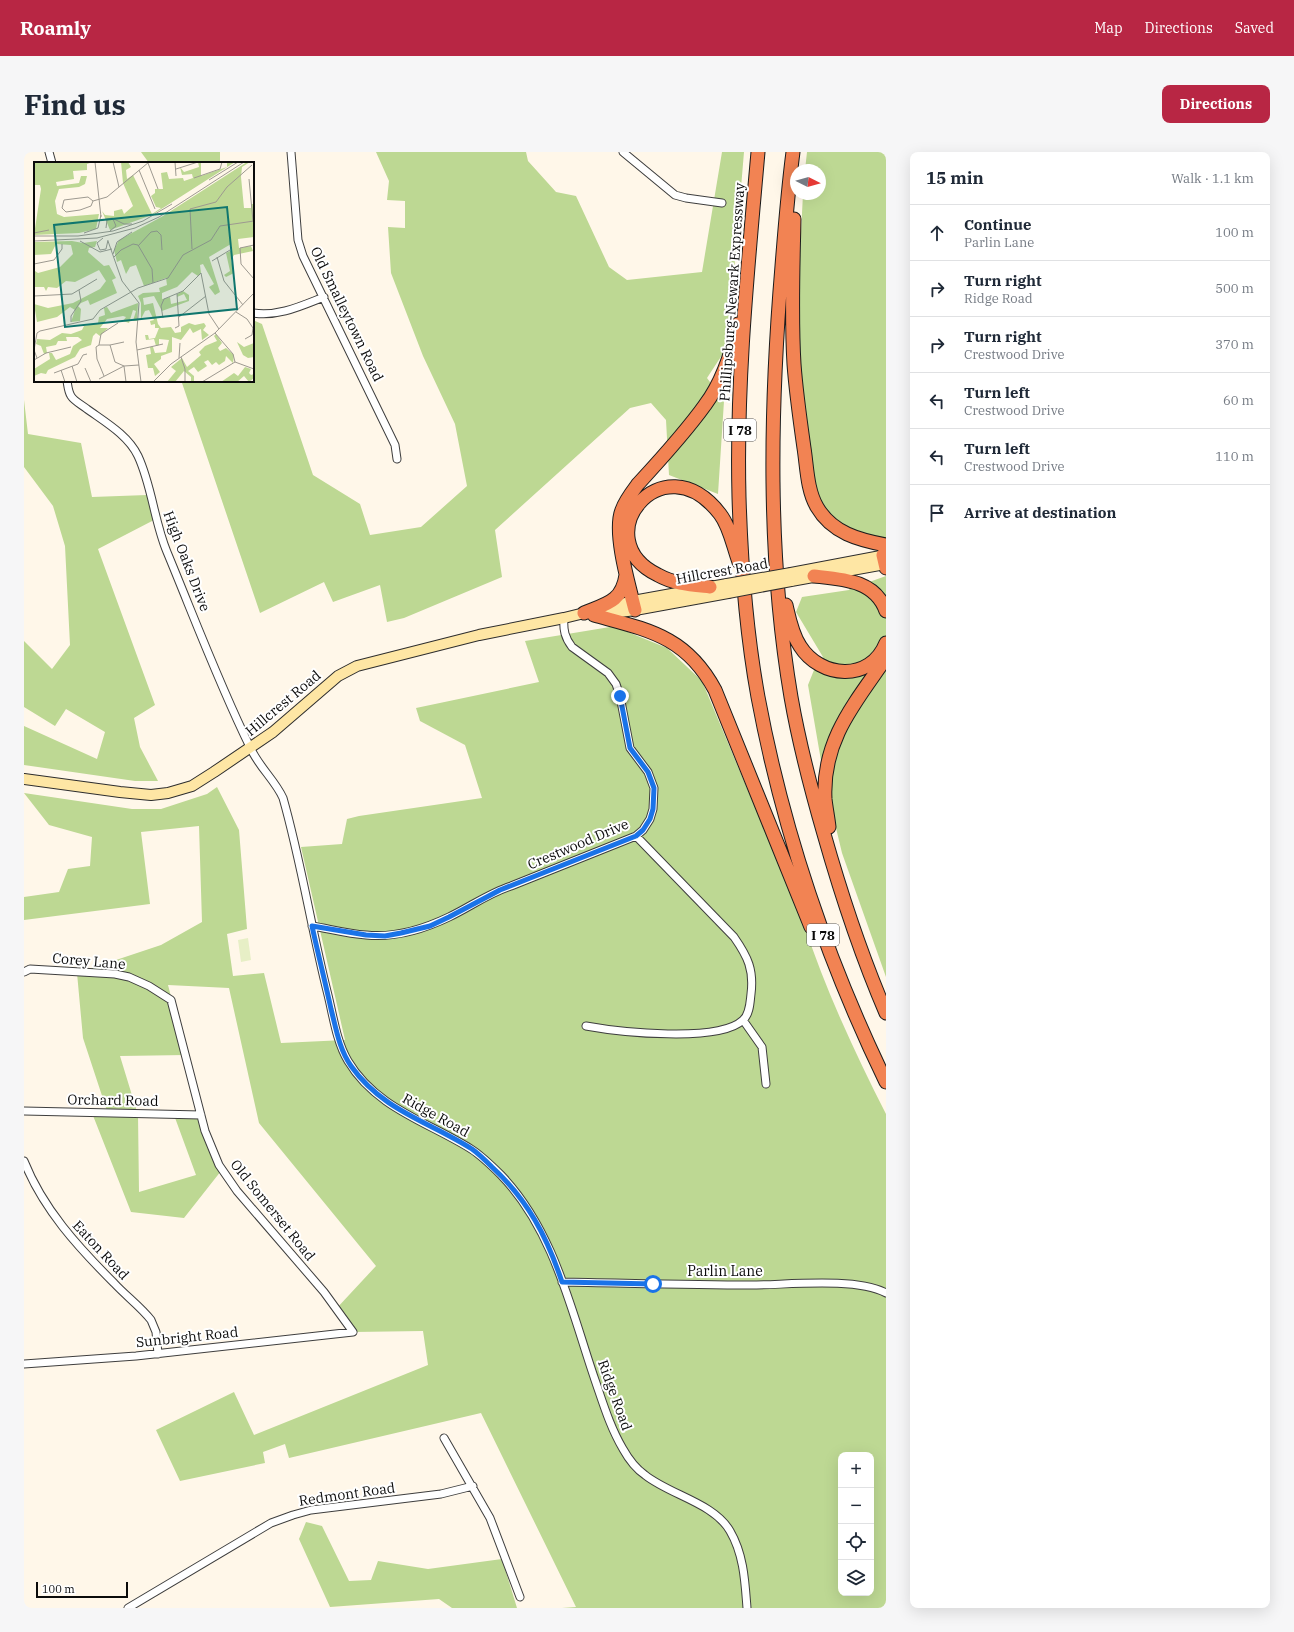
<!DOCTYPE html>
<meta charset="utf-8">
<style>
body{margin:0;font-family:"IBM Plex Serif",serif;background:#f6f6f7;color:#1f2937}
.controls{position:absolute;right:12px;bottom:12px;display:grid;overflow:hidden;border-radius:8px;box-shadow:0 4px 16px #0002}
.controls button{width:36px;height:36px;display:grid;place-items:center;padding:0;border:0;border-bottom:1px solid #e0e1e3;background:#fff;color:#1f2937;font:20px sans-serif}
.compass{position:absolute;left:766px;top:12px;width:36px;height:36px;border-radius:50%;background:#fff;box-shadow:0 4px 16px #0002;rotate:96deg}
.scale{position:absolute;left:12px;bottom:10px;width:92px;box-sizing:border-box;padding-left:4px;border:2px solid #0b0b0b;border-top:0;font-size:11px;line-height:14px;white-space:nowrap;color:#0b0b0b;-webkit-text-stroke:3px #fff;paint-order:stroke}
.stop{position:absolute;width:12px;height:12px;margin:-9px;border:3px solid #1a73e8;border-radius:50%;background:#fff}
.stop.end{background:#1a73e8;border-color:#fff;box-shadow:0 1px 4px #0008}
.list{margin:0;padding:0;list-style:none}
h2{display:flex;justify-content:space-between;align-items:center;height:52px;margin:0;padding:0 16px;font-size:17px}
h2 small{font-size:13px;font-weight:400;color:#747a83}
.list li{display:grid;grid-template-columns:26px 1fr auto;gap:12px;align-items:center;box-sizing:border-box;height:56px;padding:0 16px;border-top:1px solid #e0e1e3}
.list b{display:block;font-size:15px;white-space:nowrap}
.list p{margin:0;font-size:13px;white-space:nowrap;color:#747a83}
.list em{font-size:13px;font-style:normal;color:#747a83}
.icon{flex:none;width:22px;height:22px;fill:none;stroke:currentColor;stroke-width:2;stroke-linecap:round;stroke-linejoin:round}
.map{position:relative;flex:none;width:862px;height:1456px;overflow:hidden;border-radius:8px}
header{display:flex;align-items:center;gap:24px;box-sizing:border-box;height:56px;padding:0 20px;background:#b82644;color:#fff}
header strong{font-size:19px}
nav{display:flex;gap:22px;margin-inline-start:auto;font-size:14px}
.intro{display:flex;align-items:center;justify-content:space-between;box-sizing:border-box;height:96px;padding:0 24px}
h1{margin:0;font-size:28px}
.button{padding:10px 18px;border-radius:8px;background:#b82644;color:#fff;font-size:14px;font-weight:700}
main{display:flex;gap:24px;padding:0 24px}
aside{flex:1;background:#fff;border-radius:8px;box-shadow:0 4px 16px #0002}
.map>svg:first-child{display:block}
.forest{fill:#bdd893;fill-rule:evenodd}
.pitch{fill:#e7efc6}
.lines{fill:none;stroke-linecap:round;stroke-linejoin:round}
.street-casing{stroke:#3e3e3e;stroke-width:9}
.secondary-casing{stroke:#2d2d2d;stroke-width:12}
.highway-casing{stroke:#1c1c1c;stroke-width:15}
.street{stroke:#fff;stroke-width:7}
.secondary{stroke:#fee6a4;stroke-width:10}
.highway{stroke:#f28353;stroke-width:13}
.secondary-bridge-casing{stroke:#2d2d2d;stroke-width:12;stroke-linecap:butt}
.secondary-bridge{stroke:#fee6a4;stroke-width:10}
.route{stroke:#1a73e8;stroke-width:5}
.labels{text-anchor:middle;dominant-baseline:central;stroke-width:4;stroke-linejoin:round;paint-order:stroke}
.shield{fill:#fff;stroke:#545454;stroke-width:1}
.shield-label{font-size:13px;font-weight:bold;fill:#0b0b0b}
.street-label{font-size:14px;fill:#0b0b0b;stroke:#fff}
.inset-road{fill:none;stroke:#9d9990;stroke-width:1}
.view{fill:#0f766e;fill-opacity:0.15;stroke:#0f766e;stroke-width:2}
.inset-edge{fill:none;stroke:#0b0b0b;stroke-width:2}
</style>
<header>
<strong>Roamly</strong>
<nav><a>Map</a><a>Directions</a><a>Saved</a></nav>
</header>
<div class="intro"><h1>Find us</h1><a class="button">Directions</a></div>
<main>
<div class="map">
<svg width="862" height="1456" viewBox="0 0 862 1456">
<rect width="100%" height="100%" fill="#fff7e9"/>
<path class="forest" d="M117,0h79v11h-71z
M352,0h150l2,9 28,31 20,4 33,71 18,13 75,-8 20,-120h22l-11,132 -9,68 -17,26 17,23 -6,93 -49,-19 -3,-55 -15,-17 -21,5 -135,122 7,47 -98,41 -17,4 -7,-37 -47,17 -9,-20 -64,31 -78,-230 5,-2h66v-61l9,4 51,151 47,29 10,31 51,-8 46,-41 -12,-62 -32,-68 -32,-83 -3,-46 17,1v-27l-18,-1 2,-19z
M783,0h79v389l-51,-15 -22,-32 -18,-147 8,-153h17v-24h-15z
M0,248l4,34 53,9 11,54 55,-2 7,25 -56,29 57,156 -21,13 6,29 18,34h-23l-111,-16v-39l73,33 8,-27 -39,-23 -11,17 -31,-19v-66l28,28 18,-24 -5,-99 -12,-40 -29,-39z
M862,424v401l-44,-124 -18,-75 -16,-93 6,-15 9,-13 -27,-45 6,-15 47,-7 4,-5 19,-4z
M598,473l1,5 44,18 35,33 102,243c21,65 51,129 82,190v494h-324l14,-1 -95,-194 -192,45 -4,-14 -22,8 2,11 -85,18 -24,-51 78,-38 20,43 174,-70 -5,-34 -69,1 -18,-23 40,-43 -117,-143 -30,-135 -61,-3 18,70 -66,1 18,59 1,77 57,-17 -22,-60 25,3 22,53 -37,47 -53,-6 -39,-99 16,1 -25,-76 -6,-65 84,-28 41,-23 -3,-96 -58,6 9,72 -126,16v-23l35,-5 9,-23 22,-3 2,-29 -43,-12 -25,-32 108,16h29l46,-15 10,-7 22,43 8,99 -20,5 6,42 31,-3 17,70 64,-3 -44,-193 41,-3 5,-25 12,-3 123,-18 -17,-53 -45,-24 -4,-13 123,-26 -14,-41zM817,1303h30v138h-30z
M282,1370l16,4 27,55 22,-1 7,-19 50,8 74,-10 15,49h-65l-13,-9 -109,8 -31,-68z"/>
<path class="pitch" d="M224,786l3,22 -10,2 -3,-22z"/>
<g class="lines">
<g class="street-casing">
<path id="street" d="M25,0l3,11
M267,0l7,88 5,16 92,189 2,14
M599,0l52,43 11,3 36,5
M229,161c25,4 48,-7 71,-16
M43,229c1,5 1,10 4,15 3,5 11,9 16,13 18,13 41,26 51,47 14,30 16,65 29,96 27,65 52,132 83,195 8,19 25,33 33,51 18,63 28,129 44,193 6,23 9,50 21,70 28,47 80,61 123,88 11,7 21,17 30,26 53,55 70,135 94,205 8,23 15,47 28,69 5,9 12,19 22,26 25,20 69,28 85,56 14,24 15,51 17,77
M288,774c18,3 36,8 54,9 28,3 58,-6 83,-18 21,-10 40,-24 62,-31l125,-50 7,-6 7,-11 3,-10 1,-21 -6,-16 -18,-24 -10,-52 -4,-12 -8,-11 -36,-26c-7,-9 -9,-17 -8,-29
M0,820l6,-3 85,5 14,3 20,9 22,14 34,131 14,34 18,26 87,101 29,40 -217,24 -112,8
M719,868l19,27 4,37
M562,874c33,6 133,17 157,-6 7,-6 7,-18 8,-26 3,-24 -3,-37 -17,-57l-98,-101
M0,959l177,4
M0,1009c19,48 54,86 90,122 12,13 27,24 37,37l5,12 2,22
M538,1130c63,1 126,3 189,3 36,0 104,-8 135,8
M420,1286l46,80 30,79
M104,1456l143,-85 22,-8 18,-5 130,-16 32,-8"/>
</g>
<g class="secondary-casing">
<path id="secondary" d="M767,421l95,-18
M767,429l95,-17
M581,462l30,-4 93,-17
M0,627l96,13 31,3 17,-2 24,-7 22,-14 59,-40 65,-56 19,-10 122,-31 85,-17 69,-17 94,-17"/>
</g>
<g class="highway-casing">
<path id="highway" d="M734,0c-10,114 -22,229 -19,345 2,66 7,134 19,200 25,134 69,263 128,385
M769,0c-5,38 -8,76 -11,114 -12,143 -15,289 9,431 8,46 20,92 33,137 17,60 37,121 62,179
M770,67c-1,48 -3,97 0,145 2,28 6,56 10,84 3,19 3,42 13,59 15,26 42,33 69,38
M859,403l3,13
M790,424c28,3 61,4 72,35
M686,435c-18,-2 -36,-3 -52,-12 -74,-36 4,-136 62,-61 10,13 13,32 19,48
M762,453c3,13 6,29 14,41 20,32 70,37 86,-3
M611,458c-6,-24 -22,-78 -13,-100 3,-9 10,-18 16,-26 23,-25 47,-51 67,-79 18,-24 27,-53 33,-81
M560,461c22,-9 38,-11 42,-38
M570,463c54,15 92,21 121,75l96,237
M805,675c-1,-9 -3,-19 -4,-28 -3,-59 30,-96 61,-141"/>
</g>
<use href="#street" class="street"/>
<use href="#secondary" class="secondary"/>
<use href="#highway" class="highway"/>
<g class="secondary-bridge-casing">
<path id="secondary-bridge" d="M703,432l64,-11
M704,441l63,-12"/>
</g>
<use href="#secondary-bridge" class="secondary-bridge"/>
</g>
<g class="lines">
<path class="route" d="M596,544l10,52 18,24 6,16 -1,21 -3,10 -7,11 -7,6 -136,54 -51,27 -19,9 -29,7 -16,3 -19,-1 -54,-9c6,28 13,55 19,83 5,19 8,40 20,57 32,45 77,55 121,83 7,5 14,12 20,18 36,33 55,70 70,115l91,2"/>
</g>
<g class="labels">
<g class="shield">
<rect x="700" y="267" width="32" height="22" rx="3"/>
<rect x="783" y="772" width="32" height="22" rx="3"/>
</g>
<g class="shield-label">
<text x="716" y="278">I 78</text>
<text x="799" y="783">I 78</text>
</g>
<g class="street-label">
<text transform="translate(708 140) rotate(-86)">Phillipsburg-Newark Expressway</text>
<text transform="translate(323 162) rotate(64)">Old Smalleytown Road</text>
<text transform="translate(163 409) rotate(69)">High Oaks Drive</text>
<text transform="translate(698 419) rotate(-10)">Hillcrest Road</text>
<text transform="translate(259 551) rotate(-40)">Hillcrest Road</text>
<text transform="translate(554 692) rotate(-23)">Crestwood Drive</text>
<text transform="translate(65 809) rotate(5)">Corey Lane</text>
<text transform="translate(89 948) rotate(1)">Orchard Road</text>
<text transform="translate(412 963) rotate(29)">Ridge Road</text>
<text transform="translate(249 1058) rotate(51)">Old Somerset Road</text>
<text transform="translate(77 1098) rotate(47)">Eaton Road</text>
<text x="701" y="1119">Parlin Lane</text>
<text transform="translate(163 1185) rotate(-6)">Sunbright Road</text>
<text transform="translate(591 1243) rotate(70)">Ridge Road</text>
<text transform="translate(323 1342) rotate(-8)">Redmont Road</text>
</g>
</g>
<g transform="translate(10 10)">
<rect width="220" height="220" fill="#fff7e9"/>
<path d="M0,0h59l-6,2v6l-14,1 1,8 -18,3 1,4 22,-3 2,-7h6l-2,8 -6,3 -20,2 -4,12 2,13 7,3 35,-3 -3,15 -17,4 -45,2 7,-46 -1,-4h-6zM87,0h7l3,5 -5,3 1,9 6,-4 19,39 9,-6 -5,-1 -5,-11 4,-3v-4h8l-2,-16 6,-1 2,7 14,-1 1,3 9,-3 -1,-4 -10,1 -2,-8 4,5 15,-5 -1,-5h3v14l26,-9v-5h8l-83,53 -42,15 -8,-19 3,4 9,1v-5l8,-2 2,5 9,-8 -10,-23zM213,0h3l-8,5 -1,10 3,31h7v-4h3v33l-16,2 1,9 12,-2 2,5 -19,4 -3,5 3,13 -8,4 -2,-2 6,-4 -4,-18 6,-3 -1,-6 -22,13 11,35 -5,3 -6,-8 5,-3 -11,-20 -3,1 1,8 -3,3 -6,-4 -15,15 -15,6v6l8,-2 1,7 16,-4 -3,-6 -7,3v-3l6,-3 6,4v6l-27,10 -8,-15 -11,2 1,7 9,-2 5,21 3,4 10,-1 4,6 6,-1v-5l8,-4 6,2 9,-2 2,3 -3,4 6,5 -7,5 -1,-11 -8,4 -3,-5 -9,12 -9,-3v15l-11,4v3l-7,5 6,8 -5,4 -2,-8h-5l-2,-13 5,-1 -1,-7h3l2,6 11,-1 3,-12 -10,-1v6l-3,1 -2,-7 -8,1 -1,-5h3l1,4 6,-1 4,-10h-4v-4l-4,1 -1,-4 4,-1 -5,-10 -4,1 -4,8v-16l-3,-7 5,-3 17,-1 -1,-4 8,-3 -1,-7 -22,8 -8,-21 -6,2 -4,7 -5,-14 -4,2 -3,-12 5,-10 44,-24zM38,79l11,2 14,-2 -2,6 -6,1 -1,4 16,14 5,-1 7,13 -4,2 5,13 -27,12 -2,-5 -7,3 -3,3 3,3 -1,12 -9,1 4,-12 -5,-3 -13,10 -20,5 -3,-18 14,4 25,-5 27,-14 6,-8 -7,-11 -24,12 -9,-1 -9,7 -9,-1 -2,4 -2,-4h-10l1,-16 3,2 22,-6 13,-13 -2,-9 -15,-1 -5,10 -17,1v-13zM104,141l-1,18h-4l3,-10 -3,-1 -4,13 -6,-2 3,-4 -3,-1 -16,3 -7,9h8l-8,8 -4,-3 -3,3 -2,9 -11,4 -5,8 -27,13 -2,4 -5,-1 -7,3v-7l16,-10 -1,-6h3l4,7 14,-6 3,-8 9,-6 -4,-3h-12l1,4h-9l-2,4 -10,2 1,6 -3,1 -3,-8 -5,-2 1,-5 13,1 12,-7 9,1 11,-4 2,-4 14,-3 1,-6 6,-2 -1,-7 3,-1 4,6zM182,172l6,9 -4,5 2,3 6,-3 8,7 -1,8 -7,-7 -1,5 -6,4 -3,-3 -4,3 -4,-5 -4,2 3,4 -9,6 -4,-5 -6,4 6,5v6h-3v-5l-7,-6 -9,11h-8l9,-11 -5,-4 11,-9 5,9 14,-12 -2,-3 6,-6 12,-5 -3,-5zM203,180l7,5 10,-4v14l-6,1 -5,-3zM211,205l6,2 -2,4 2,2 3,-1v4l-5,4 -5,-6 -7,6h-16l13,-9 4,3z" fill="#bdd893"/>
<path class="inset-road" d="M61,0l6,55M79,0l6,25M141,0l1,14M114,1l10,26M142,7l22,-7M105,8l16,39M160,16l26,-9 2,-7M215,17l4,42M175,18l29,-18M59,39l-2,5 -11,4 -14,2 -4,-4 2,-8 24,-3 5,4 14,-4 42,-35M68,58l10,-2 12,6h8M72,66l1,-8 6,-1 3,7 -6,5M0,71l15,-3M50,71l14,-5 3,-13M0,74h44l35,-5 30,-10 29,-17M69,76l-6,5 3,7 6,-1 2,-9M0,79l63,-3 38,-10 24,-11 85,-55M46,79l20,11 12,-3M74,79l14,40 17,22 -3,39 5,40M220,83l-14,3 1,16 13,15M104,84l13,-14 6,-1 4,4 1,15M158,87l-2,-40 26,-7 11,-15 25,-22M79,92l4,-12 15,-10M80,95l7,-7 12,-6 5,1 14,24 1,14M183,95l7,24 19,24M178,99l18,-11M0,102l20,-4 8,-11v-5M0,134l38,-2 25,-15M202,150l11,7 6,9 -1,7 -7,4M145,155l27,-21M129,156l-2,-12 3,-7 19,-8 18,-18 8,41 10,15M37,160v-6l10,-15 -2,-11M141,166l4,-2 -2,-32M181,171l18,21 2,8 19,7M65,183h11l5,17 9,4 15,-1M65,183l-3,2 1,12 7,17M65,183l2,-11 17,-11M76,183l14,-3M103,188l26,-6M147,195l4,12v13M3,196l-3,-8 3,-17 3,-2 53,-12 7,-9 38,-22 30,-10 15,-23 28,-15 9,-14 34,-5M145,196l1,-15M0,198l12,-7 25,-6M38,204l5,16M51,206l6,14M27,208l4,12M20,211l24,-9 5,-9 4,-1M65,217l25,-13 2,16M119,220l18,-18 44,-31 39,-40M168,220l33,-20"/>
<path class="view" d="M193,45l10,102 -172,18 -11,-102z"/>
<rect width="220" height="220" class="inset-edge"/>
</g>
</svg>
<div class="controls">
<button>+</button>
<button>−</button>
<button><svg class="icon" aria-label="locate" viewBox="0 0 24 24"><circle cx="12" cy="12" r="6"/><path d="M12 2v4M12 18v4M2 12h4M18 12h4"/></svg></button>
<button><svg class="icon" aria-label="layers" viewBox="0 0 24 24"><path d="M12 4l9 5-9 5-9-5zM3 14l9 5 9-5"/></svg></button>
</div>
<svg class="compass" viewBox="-18 -18 36 36"><path d="M0-13l5 13h-10z" fill="#e53935"/><path d="M0 13l5-13h-10z" fill="#747a83"/></svg>
<div class="scale">100 m</div>
<div class="stop" style="left:629px;top:1132px"></div>
<div class="stop end" style="left:596px;top:544px"></div>
</div>
<aside>
<h2>15 min<small>Walk · 1.1 km</small></h2>
<ul class="list">
<li><svg class="icon" aria-label="ahead" viewBox="0 0 24 24"><path d="M12 20V5M6 11l6-6 6 6"/></svg><div><b>Continue</b><p>Parlin Lane</p></div><em>100 m</em></li>
<li><svg class="icon" aria-label="right" viewBox="0 0 24 24"><path d="M7 20v-9h11M14 6l5 5-5 5"/></svg><div><b>Turn right</b><p>Ridge Road</p></div><em>500 m</em></li>
<li><svg class="icon" aria-label="right" viewBox="0 0 24 24"><path d="M7 20v-9h11M14 6l5 5-5 5"/></svg><div><b>Turn right</b><p>Crestwood Drive</p></div><em>370 m</em></li>
<li><svg class="icon" aria-label="left" viewBox="0 0 24 24"><path d="M17 20v-9H6M10 6l-5 5 5 5"/></svg><div><b>Turn left</b><p>Crestwood Drive</p></div><em>60 m</em></li>
<li><svg class="icon" aria-label="left" viewBox="0 0 24 24"><path d="M17 20v-9H6M10 6l-5 5 5 5"/></svg><div><b>Turn left</b><p>Crestwood Drive</p></div><em>110 m</em></li>
<li><svg class="icon" aria-label="arrive" viewBox="0 0 24 24"><path d="M6 21V4h12l-3 4 3 4H6"/></svg><div><b>Arrive at destination</b></div></li>
</ul>
</aside>
</main>
